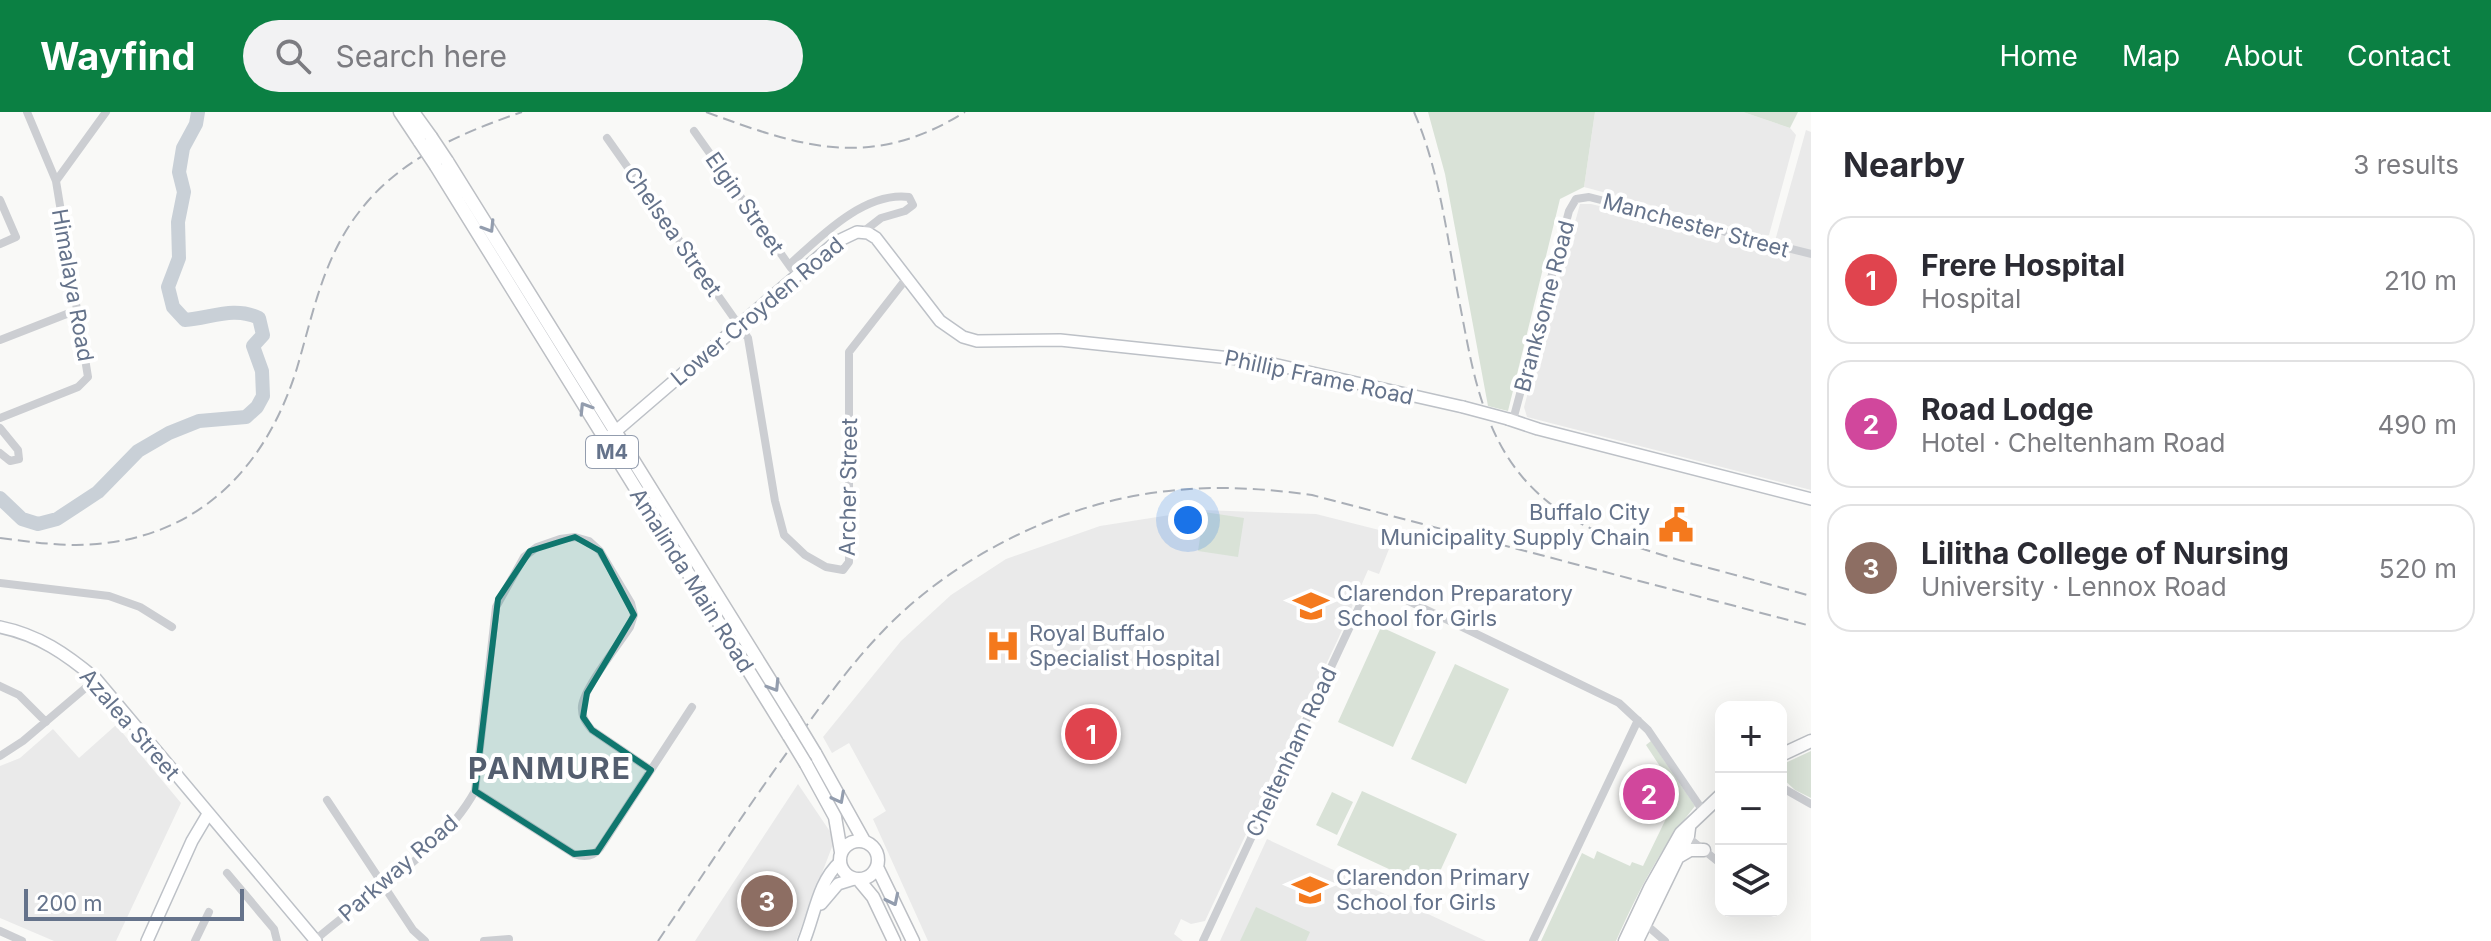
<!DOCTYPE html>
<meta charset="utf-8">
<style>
body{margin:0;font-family:Inter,sans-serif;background:#f2f2f3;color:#2b2b33}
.controls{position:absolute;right:24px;bottom:24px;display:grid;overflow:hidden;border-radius:16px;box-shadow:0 8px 32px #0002}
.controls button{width:72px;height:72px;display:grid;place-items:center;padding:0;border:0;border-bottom:2px solid #e1e1e2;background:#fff;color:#2b2b33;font:40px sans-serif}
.scale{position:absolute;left:24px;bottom:20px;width:220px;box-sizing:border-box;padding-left:8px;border:4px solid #65738b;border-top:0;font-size:22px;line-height:28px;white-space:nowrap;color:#65738b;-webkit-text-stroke:6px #fff;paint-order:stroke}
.you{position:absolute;left:1188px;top:408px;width:28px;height:28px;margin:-20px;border:6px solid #fff;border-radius:50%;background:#1a73e8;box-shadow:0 0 0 12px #1a73e833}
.badge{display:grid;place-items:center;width:52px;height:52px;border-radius:50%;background:#0b8043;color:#fff;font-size:26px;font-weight:700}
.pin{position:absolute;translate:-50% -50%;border:4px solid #fff;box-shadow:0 2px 8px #0006}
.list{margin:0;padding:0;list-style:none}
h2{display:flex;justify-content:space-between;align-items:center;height:104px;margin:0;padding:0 32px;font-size:34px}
h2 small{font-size:26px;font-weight:400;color:#7c7c81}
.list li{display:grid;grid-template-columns:52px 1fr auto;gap:24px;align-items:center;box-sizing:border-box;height:128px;margin:0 16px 16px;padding:0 16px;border:2px solid #e1e1e2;border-radius:24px}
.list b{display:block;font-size:30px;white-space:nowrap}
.list p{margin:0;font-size:26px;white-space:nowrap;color:#7c7c81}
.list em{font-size:26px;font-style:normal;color:#7c7c81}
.icon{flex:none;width:44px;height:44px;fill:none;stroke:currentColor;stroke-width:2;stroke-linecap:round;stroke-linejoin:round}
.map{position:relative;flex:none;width:1811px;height:829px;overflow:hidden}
header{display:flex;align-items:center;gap:48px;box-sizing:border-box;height:112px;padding:0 40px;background:#0b8043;color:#fff}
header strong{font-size:38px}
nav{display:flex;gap:44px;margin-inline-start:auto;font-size:28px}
.search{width:560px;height:72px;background:#f2f2f3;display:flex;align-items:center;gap:20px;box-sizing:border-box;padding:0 28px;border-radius:44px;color:#7c7c81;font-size:30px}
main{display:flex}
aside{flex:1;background:#fff}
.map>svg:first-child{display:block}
.built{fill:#eaeaea}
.green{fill:#d9e2d7}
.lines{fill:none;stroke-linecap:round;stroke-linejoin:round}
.river{stroke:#c9d0d7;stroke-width:14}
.secondary-casing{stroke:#bdc1c7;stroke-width:14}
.primary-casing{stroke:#bcbfc4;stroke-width:15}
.street{stroke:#ccced2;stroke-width:8}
.secondary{stroke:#fff;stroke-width:11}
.primary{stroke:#fff;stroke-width:12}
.rail{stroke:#aaafb7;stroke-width:2;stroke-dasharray:12 6;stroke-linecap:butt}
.secondary-bridge-casing{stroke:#bdc1c7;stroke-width:14;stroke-linecap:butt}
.primary-bridge-casing{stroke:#bcbfc4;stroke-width:15;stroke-linecap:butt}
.secondary-bridge{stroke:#fff;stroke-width:11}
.primary-bridge{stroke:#fff;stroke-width:12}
.oneway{stroke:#939dae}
.marked{fill:#0f766e;fill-opacity:0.2;stroke:#0f766e;stroke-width:6;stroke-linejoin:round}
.labels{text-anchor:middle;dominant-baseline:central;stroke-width:8;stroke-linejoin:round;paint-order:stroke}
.shield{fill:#fff;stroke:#939dae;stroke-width:2}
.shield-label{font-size:20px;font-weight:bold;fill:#65738b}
.street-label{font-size:22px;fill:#65738b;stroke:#fff}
.poi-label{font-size:22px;fill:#65738b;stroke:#fff;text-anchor:start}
.district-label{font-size:30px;font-weight:bold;letter-spacing:2px;fill:#545e6f;stroke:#fff}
</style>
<header>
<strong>Wayfind</strong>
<div class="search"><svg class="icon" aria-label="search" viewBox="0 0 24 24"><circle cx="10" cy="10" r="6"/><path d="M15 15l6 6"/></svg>Search here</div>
<nav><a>Home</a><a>Map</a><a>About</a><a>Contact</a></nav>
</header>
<main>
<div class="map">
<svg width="1811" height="829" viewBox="0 0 1811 829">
<rect width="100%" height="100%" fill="#f9f9f7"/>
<path class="built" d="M1595,0h148l47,16 6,7 -27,100 -5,1 -180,-49z
M1806,18l5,2v358l-284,-73 -3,-10 56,-203h11l182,44z
M1202,398l114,4 79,20 -16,40 -11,-4 -30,69 -133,282 -14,3 -10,-5 -7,15 9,7h-255l-55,-122 13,-8 -37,-68 -17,10 -9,-16 78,-96 50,-46 55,-36 94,-33z
M116,613l65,78 -65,138h-62l-54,-23v-152l20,-8 33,-29 26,29z
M798,672l37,55 -39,102h-101z
M1267,727l219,102h-266z"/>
<path class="green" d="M1428,0h167l-11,75 -24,12 -52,212 -20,-5 -43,-232z
M1743,0h55l-8,16z
M1204,400l40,6 -6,39 -40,-6z
M1381,515l55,25 -43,95 -55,-25z
M1455,552l54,25 -43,95 -55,-25z
M1651,629l44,65c-37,46 -55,82 -79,135h-75l41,-88 12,6 3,-8 33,15 2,-4 11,4 35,-72 -32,-49z
M1811,639v47l-16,-8 -14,-13v-12z
M1362,679l95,43 -25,55 -95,-44z
M1332,680l21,10 -16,33 -21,-10z
M1256,795l54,25 -4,9h-66z"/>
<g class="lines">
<path class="river" d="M0,386l22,21 16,5 19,-5 41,-27 40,-41 31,-18 30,-12 47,-4 11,-10 6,-11 -1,-25 -9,-25 10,-11 -4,-17c-25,-12 -48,0 -74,2l-12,-13 -5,-20 11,-29 -1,-36 6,-30 -5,-20 4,-24 13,-24 2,-12"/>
<g class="secondary-casing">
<path id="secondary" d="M1508,307l30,10 273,70
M609,325l227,-195 21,-10 11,1 8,5 64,83 23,16 14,4 83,-1 199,21 204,46
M0,515c39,8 66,27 96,52l220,262
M821,792l17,-20 16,-5
M147,829l45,-100 16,-27
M804,829c11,-27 14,-59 36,-79"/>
</g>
<g class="primary-casing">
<path id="primary" d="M400,0l20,30
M413,0l18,25
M447,49l348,559
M436,54l353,570
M815,641l49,88
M1781,643l30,-14
M806,652l29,53 6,35
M840 748a19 19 0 1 1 38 0a19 19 0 1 1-38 0Z
M1678,745l12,-7h14
M877,755l36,74
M858,767l15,18 21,44
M1625,829l25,-53 31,-55 40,-38
M1637,829l51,-105 1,-8"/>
</g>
<path class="street" d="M27,0l29,69
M694,19l97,137
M607,26l141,200 27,163 9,34 21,20 21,12 17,3 6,-8v-210l57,-73
M0,88l16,37 -16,7
M789,153c30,-27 75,-74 120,-68l4,8 -8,6 -24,7 -18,14
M0,228l77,-30
M0,306l78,-31 10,-10 -32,-196 50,-69
M1513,308l56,-209 7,-12 13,-2 222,57
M0,316l18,22 1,9 -9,2 -10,-8
M0,471l109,13 31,11 32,20
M0,574l19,9 27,27
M0,644l23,-15 73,-62
M1781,675l30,17
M475,679l99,63c11,4 19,3 26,-6l92,-141
M327,688l86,130 12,11
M1685,723l36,29
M227,761l47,56 3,12
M1643,810l22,19
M0,819l22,10
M195,829l14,-29
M314,829c52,-46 127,-88 161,-150l21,-184 28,-50 13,-10 23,-8 15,-2 14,4 11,10 31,52 3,12 -4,12c-11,17 -46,61 -48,79 -1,10 4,17 10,24l59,40
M484,829l25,-2
M1203,829l158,-338 4,-7 13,-6 18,5 223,108 29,27 55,81
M1533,829l105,-221"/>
<use href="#secondary" class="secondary"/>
<use href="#primary" class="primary"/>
<path class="rail" d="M706,0c95,35 165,59 259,0
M1414,0c25,57 33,123 44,183 9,44 15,89 33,130 39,92 115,114 202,139 40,10 79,21 118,32
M0,426c32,4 64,9 97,6 105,-9 170,-79 200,-176 16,-54 26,-110 62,-156 40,-53 102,-79 163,-100
M658,829c47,-69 92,-138 141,-205 26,-36 53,-73 84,-105 70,-73 176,-127 277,-139 50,-7 102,-4 152,3l499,131"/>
<g class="secondary-bridge-casing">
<path id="secondary-bridge" d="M1463,295l45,12"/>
</g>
<g class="primary-bridge-casing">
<path id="primary-bridge" d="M431,25l16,24
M420,30l16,24
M795,608l20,33
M789,624l17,28"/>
</g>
<use href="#secondary-bridge" class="secondary-bridge"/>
<use href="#primary-bridge" class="primary-bridge"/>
</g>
<defs><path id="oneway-chevron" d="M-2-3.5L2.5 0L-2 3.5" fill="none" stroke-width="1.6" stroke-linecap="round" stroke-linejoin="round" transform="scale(2)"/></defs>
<g class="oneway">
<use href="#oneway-chevron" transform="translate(489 115) rotate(58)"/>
<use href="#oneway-chevron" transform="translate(585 296) rotate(-122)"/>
<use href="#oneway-chevron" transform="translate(774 574) rotate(58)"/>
<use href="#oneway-chevron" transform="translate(839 686) rotate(62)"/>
<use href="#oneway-chevron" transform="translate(893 788) rotate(64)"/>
</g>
<path class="marked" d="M575,425l25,14 34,64 -47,78 -4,24 9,13 59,40 -54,82 -23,2 -99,-63 23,-192 32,-48z"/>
<defs>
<g id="civic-bare" transform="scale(2.76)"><path d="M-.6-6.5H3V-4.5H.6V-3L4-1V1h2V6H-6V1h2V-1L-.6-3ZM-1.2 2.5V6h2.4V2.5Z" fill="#f4791d" stroke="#fff" stroke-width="2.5" paint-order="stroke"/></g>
<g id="school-bare" transform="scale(2.76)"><path d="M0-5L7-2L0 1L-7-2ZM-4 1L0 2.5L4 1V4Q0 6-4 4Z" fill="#f4791d" stroke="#fff" stroke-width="2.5" paint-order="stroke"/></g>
<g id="hospital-bare" transform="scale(2.76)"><path d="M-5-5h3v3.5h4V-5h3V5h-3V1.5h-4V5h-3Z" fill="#f4791d" stroke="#fff" stroke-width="2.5" paint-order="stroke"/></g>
</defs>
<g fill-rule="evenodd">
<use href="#civic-bare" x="1676" y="413"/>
<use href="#school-bare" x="1311" y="494"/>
<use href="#hospital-bare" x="1003" y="534"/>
<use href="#school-bare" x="1310" y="778"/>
</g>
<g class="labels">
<rect class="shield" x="586" y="324" width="52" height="32" rx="6"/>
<g class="shield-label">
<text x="612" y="340">M4</text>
</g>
<g class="street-label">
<text transform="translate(745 91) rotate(55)">Elgin Street</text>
<text transform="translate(1696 113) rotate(15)">Manchester Street</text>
<text transform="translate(673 119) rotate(55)">Chelsea Street</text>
<text transform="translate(73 173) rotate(80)">Himalaya Road</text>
<text transform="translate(1544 194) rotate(-75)">Branksome Road</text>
<text transform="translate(757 199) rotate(-40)">Lower Croyden Road</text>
<text transform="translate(1319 265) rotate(12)">Phillip Frame Road</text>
<text transform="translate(848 375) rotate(-89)">Archer Street</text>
<text transform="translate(692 468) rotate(58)">Amalinda Main Road</text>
<text transform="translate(130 612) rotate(49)">Azalea Street</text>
<text transform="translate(1291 640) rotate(-65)">Cheltenham Road</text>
<text transform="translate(398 756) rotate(-41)">Parkway Road</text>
</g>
<g class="poi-label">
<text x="1650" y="400" text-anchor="end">Buffalo City<tspan x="1650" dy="25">Municipality Supply Chain</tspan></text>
<text x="1337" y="481">Clarendon Preparatory<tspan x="1337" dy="25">School for Girls</tspan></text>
<text x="1029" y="521">Royal Buffalo<tspan x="1029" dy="25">Specialist Hospital</tspan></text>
<text x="1336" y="765">Clarendon Primary<tspan x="1336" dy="25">School for Girls</tspan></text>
</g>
<g class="district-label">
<text x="550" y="656">PANMURE</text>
</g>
</g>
</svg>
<div class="controls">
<button>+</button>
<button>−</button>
<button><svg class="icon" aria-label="layers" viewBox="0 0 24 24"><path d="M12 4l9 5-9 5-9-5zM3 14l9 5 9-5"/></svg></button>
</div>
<div class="scale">200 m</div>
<div class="you"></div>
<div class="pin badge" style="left:1091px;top:622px;background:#e0444e">1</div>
<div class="pin badge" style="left:1649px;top:682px;background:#d1479c">2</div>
<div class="pin badge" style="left:767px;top:789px;background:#8d6e63">3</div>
</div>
<aside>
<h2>Nearby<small>3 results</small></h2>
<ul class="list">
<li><span class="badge" style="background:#e0444e">1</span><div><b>Frere Hospital</b><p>Hospital</p></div><em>210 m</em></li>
<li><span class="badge" style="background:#d1479c">2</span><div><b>Road Lodge</b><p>Hotel · Cheltenham Road</p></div><em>490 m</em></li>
<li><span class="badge" style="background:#8d6e63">3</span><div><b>Lilitha College of Nursing</b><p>University · Lennox Road</p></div><em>520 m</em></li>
</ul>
</aside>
</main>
